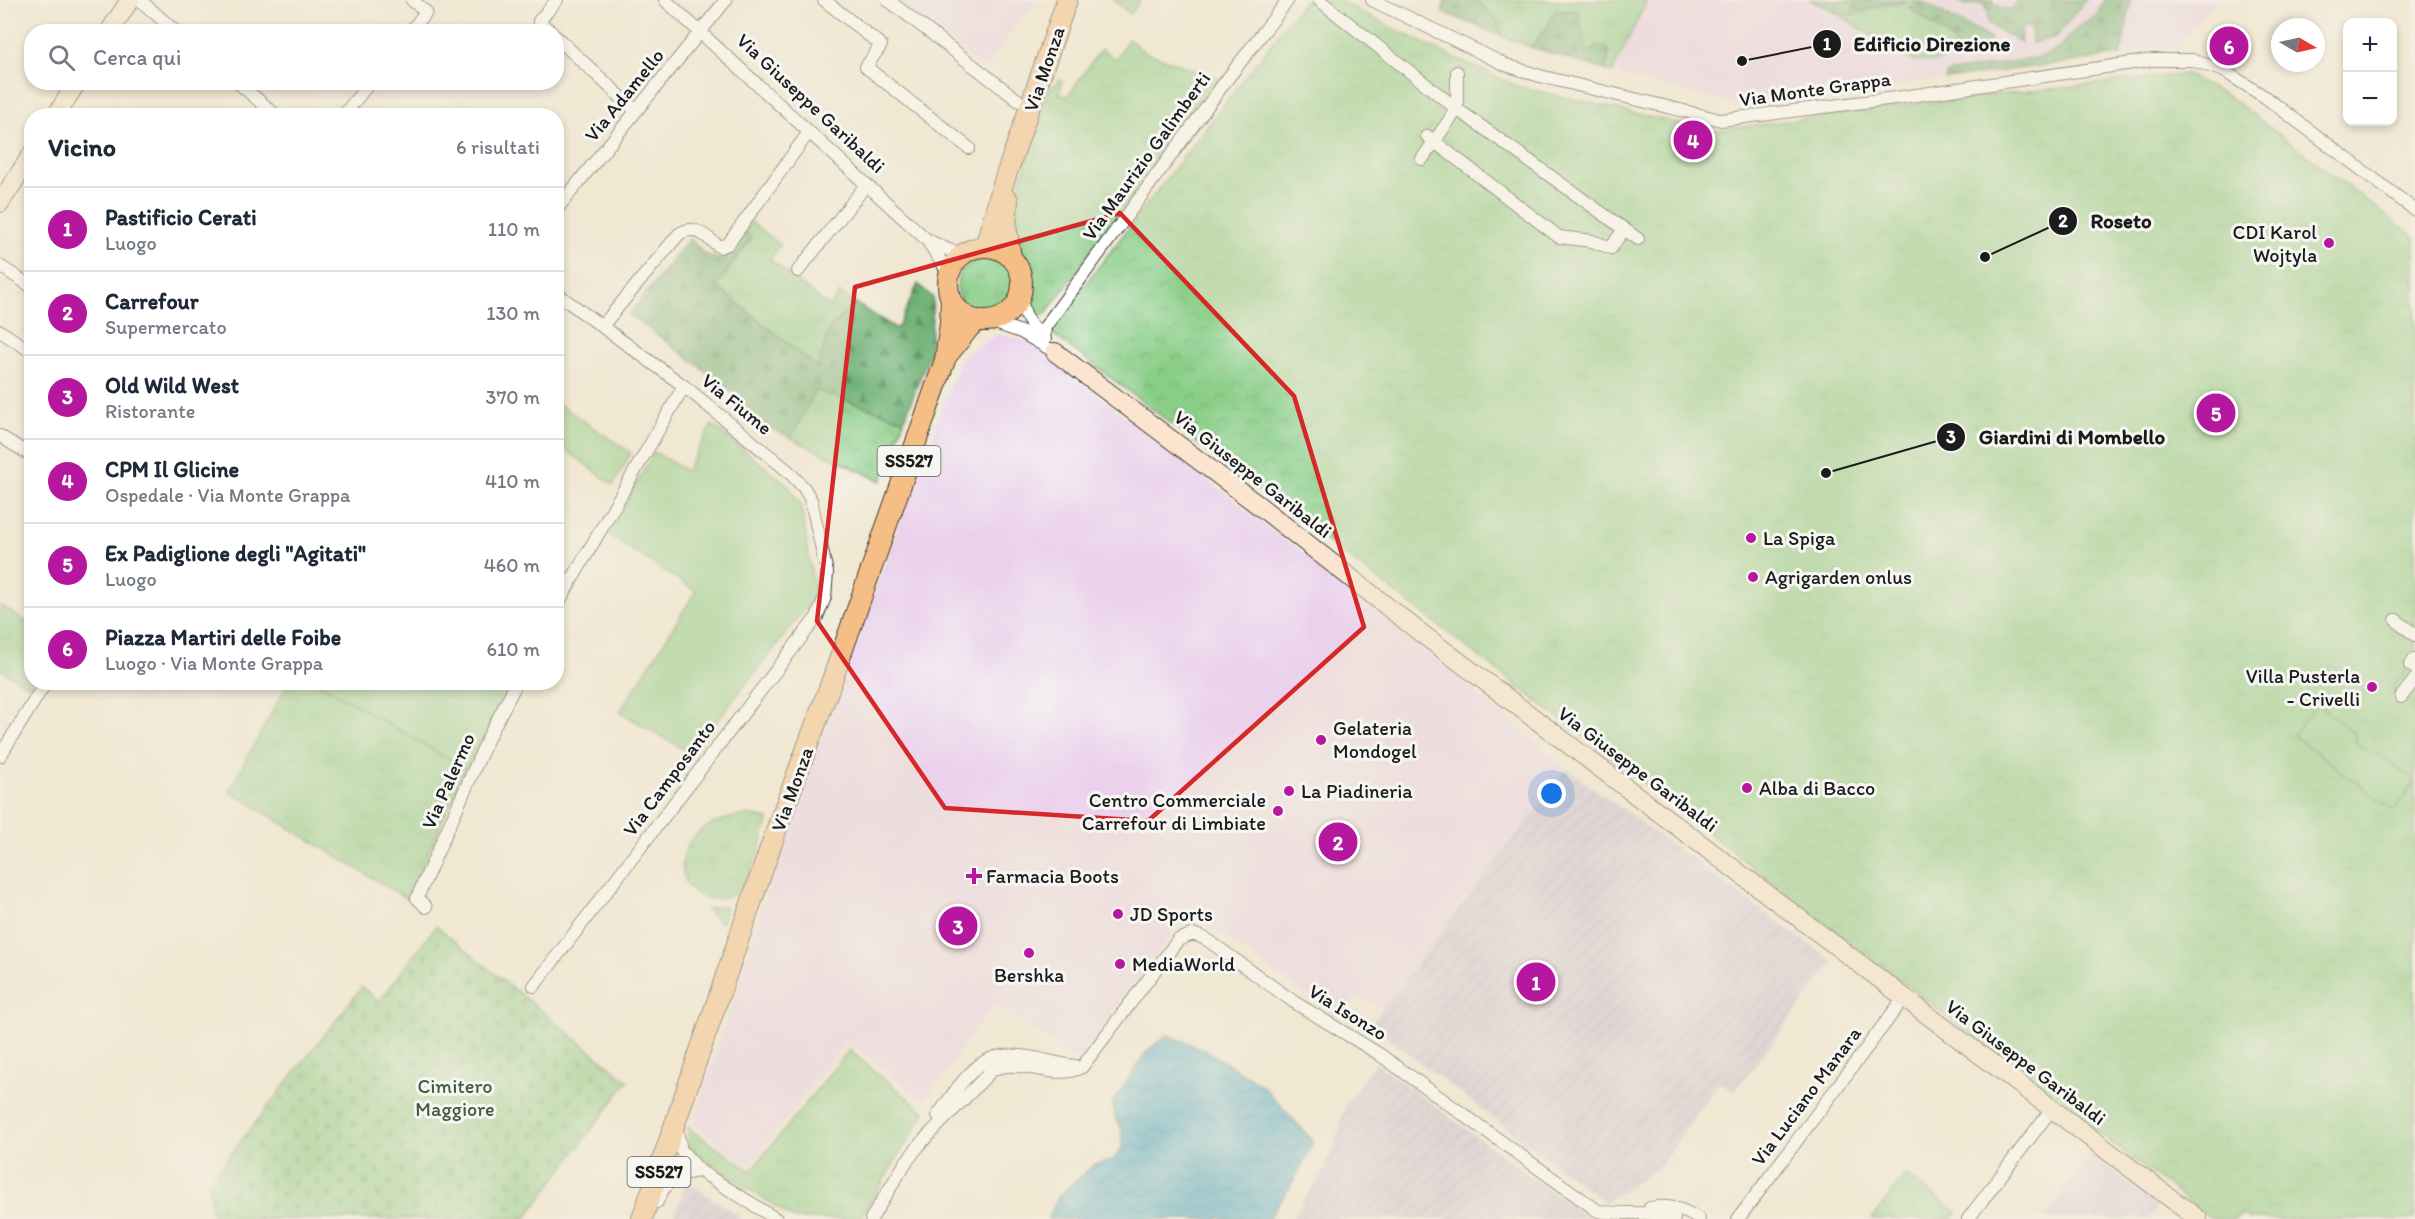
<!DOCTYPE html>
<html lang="it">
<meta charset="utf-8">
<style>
body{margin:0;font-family:Itim,sans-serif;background:#f6f6f7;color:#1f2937}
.controls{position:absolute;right:18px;top:18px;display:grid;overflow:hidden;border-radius:12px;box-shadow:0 3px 9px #0003}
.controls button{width:54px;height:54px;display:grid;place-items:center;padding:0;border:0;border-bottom:2px solid #e0e1e3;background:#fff;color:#1f2937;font:30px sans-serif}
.compass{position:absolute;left:2271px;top:18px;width:54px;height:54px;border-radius:50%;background:#fff;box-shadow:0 3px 9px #0003;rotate:99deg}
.you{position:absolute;left:1552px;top:794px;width:21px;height:21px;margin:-15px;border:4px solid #fff;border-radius:50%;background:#1a73e8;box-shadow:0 0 0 9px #1a73e833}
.badge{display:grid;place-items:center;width:39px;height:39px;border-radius:50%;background:#b5179e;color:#fff;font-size:20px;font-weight:700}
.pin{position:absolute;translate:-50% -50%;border:3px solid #fff;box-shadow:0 2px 6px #0006}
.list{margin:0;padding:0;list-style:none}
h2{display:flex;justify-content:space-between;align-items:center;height:78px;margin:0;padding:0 24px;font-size:26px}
h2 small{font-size:20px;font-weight:400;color:#747a83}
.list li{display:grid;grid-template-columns:39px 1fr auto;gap:18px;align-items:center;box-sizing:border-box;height:84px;padding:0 24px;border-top:2px solid #e0e1e3}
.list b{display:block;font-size:22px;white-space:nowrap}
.list p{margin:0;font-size:20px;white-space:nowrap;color:#747a83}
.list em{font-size:20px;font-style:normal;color:#747a83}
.icon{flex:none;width:33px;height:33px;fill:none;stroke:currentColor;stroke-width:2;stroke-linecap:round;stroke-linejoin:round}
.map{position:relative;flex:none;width:2415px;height:1219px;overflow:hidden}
.search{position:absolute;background:#fff;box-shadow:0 3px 9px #0003;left:24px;top:24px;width:540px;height:66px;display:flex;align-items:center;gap:15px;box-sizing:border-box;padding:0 21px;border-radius:24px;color:#747a83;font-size:22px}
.panel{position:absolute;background:#fff;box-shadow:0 3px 9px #0003;left:24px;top:108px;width:540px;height:582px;border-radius:24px}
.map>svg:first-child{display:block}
.built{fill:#ebd1ec}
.industrial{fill:url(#industrial-furrows)}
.grass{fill:url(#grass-tufts);stroke:#527552;stroke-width:1.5}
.forest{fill:url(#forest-firs);stroke:#456648;stroke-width:1.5}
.cemetery{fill:url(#cemetery-stones);stroke:#527552;stroke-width:1.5}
.park{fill:url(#park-crowns);stroke:#527552;stroke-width:1.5}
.garden{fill:#89ce87;stroke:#527552;stroke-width:1.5}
.water{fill:url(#water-waves);stroke:#356474;stroke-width:1.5}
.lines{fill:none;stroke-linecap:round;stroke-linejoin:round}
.street-casing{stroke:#3c3b37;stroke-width:14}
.secondary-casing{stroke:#3c3b37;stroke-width:20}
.primary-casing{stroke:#3c3b37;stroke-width:22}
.street{stroke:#fff;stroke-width:12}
.secondary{stroke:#fbe5cf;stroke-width:18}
.primary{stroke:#f6be87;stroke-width:20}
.marked{fill:none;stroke:#d62828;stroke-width:4.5;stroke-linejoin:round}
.poi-dot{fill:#b5179e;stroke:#f6f6f2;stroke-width:2}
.labels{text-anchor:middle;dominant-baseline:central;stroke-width:6;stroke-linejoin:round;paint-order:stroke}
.shield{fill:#f6f6f2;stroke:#5d5d5c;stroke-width:1.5}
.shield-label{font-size:18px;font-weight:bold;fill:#1c1c1c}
.street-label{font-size:20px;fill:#1c1c1c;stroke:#f6f6f2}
.poi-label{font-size:20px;fill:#1c1c1c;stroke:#f6f6f2;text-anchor:start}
.park-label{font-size:20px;fill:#425a41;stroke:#f6f6f2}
.leader{fill:none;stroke:#1c1c1c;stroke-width:2}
.callout-dot{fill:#1c1c1c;stroke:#f6f6f2;stroke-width:2}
.mark-label{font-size:18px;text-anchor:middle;font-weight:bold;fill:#fff}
.callout-label{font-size:21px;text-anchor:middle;font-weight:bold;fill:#1c1c1c;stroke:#f6f6f2;stroke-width:6;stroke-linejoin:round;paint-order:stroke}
</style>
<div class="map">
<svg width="2415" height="1219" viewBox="0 0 2415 1219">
<defs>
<pattern id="industrial-furrows" width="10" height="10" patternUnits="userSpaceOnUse" patternTransform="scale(1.5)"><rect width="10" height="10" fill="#cbbfd6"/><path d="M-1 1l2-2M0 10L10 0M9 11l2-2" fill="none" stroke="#aea4b7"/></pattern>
<pattern id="grass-tufts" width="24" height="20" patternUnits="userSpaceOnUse" patternTransform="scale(1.5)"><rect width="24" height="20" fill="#89ce87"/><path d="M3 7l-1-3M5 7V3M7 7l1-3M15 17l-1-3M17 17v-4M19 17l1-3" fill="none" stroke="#76b074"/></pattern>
<pattern id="forest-firs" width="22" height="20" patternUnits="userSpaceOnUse" patternTransform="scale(1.5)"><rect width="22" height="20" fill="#6eb174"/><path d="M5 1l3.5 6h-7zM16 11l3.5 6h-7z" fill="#5a8f5e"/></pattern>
<pattern id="cemetery-stones" width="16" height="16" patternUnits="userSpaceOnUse" patternTransform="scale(1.5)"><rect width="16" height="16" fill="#89ce87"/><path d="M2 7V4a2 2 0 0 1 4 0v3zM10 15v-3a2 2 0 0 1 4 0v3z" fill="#76b074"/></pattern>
<pattern id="park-crowns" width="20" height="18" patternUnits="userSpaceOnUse" patternTransform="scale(1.5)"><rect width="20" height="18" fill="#89ce87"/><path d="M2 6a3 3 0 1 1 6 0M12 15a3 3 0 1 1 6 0" fill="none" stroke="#76b074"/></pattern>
<pattern id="water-waves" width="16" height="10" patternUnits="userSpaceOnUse" patternTransform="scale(1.5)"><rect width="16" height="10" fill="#4eaccc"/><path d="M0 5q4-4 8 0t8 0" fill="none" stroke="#408ba5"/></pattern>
</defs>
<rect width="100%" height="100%" fill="#f6f6f2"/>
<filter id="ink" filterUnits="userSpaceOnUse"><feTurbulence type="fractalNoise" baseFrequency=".0167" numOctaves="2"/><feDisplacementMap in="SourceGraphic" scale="12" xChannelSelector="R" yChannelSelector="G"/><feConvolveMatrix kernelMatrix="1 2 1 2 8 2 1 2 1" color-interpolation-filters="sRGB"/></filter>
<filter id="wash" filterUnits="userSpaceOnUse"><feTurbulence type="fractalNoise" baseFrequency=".008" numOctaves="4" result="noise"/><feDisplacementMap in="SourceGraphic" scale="24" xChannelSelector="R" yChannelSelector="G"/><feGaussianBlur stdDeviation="1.35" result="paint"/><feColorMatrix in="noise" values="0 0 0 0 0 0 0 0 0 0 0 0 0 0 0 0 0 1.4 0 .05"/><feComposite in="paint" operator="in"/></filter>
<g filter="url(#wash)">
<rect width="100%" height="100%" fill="#f0e8d2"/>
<path class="built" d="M896,0h140l-52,69z
M1445,0h771l-41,48 -435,58 -128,-33 -71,-22 -99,-39z
M999,334l28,7 376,289 164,139 -185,240 -25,-13 -20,22 -141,-102 -13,3 -105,142 -84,-56 -70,96 -77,-59 -98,124 -56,-41 95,-298 173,-470z"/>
<path class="industrial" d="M1567,769l267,193 -100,130 -15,-10 -58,83 -55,38 -236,-178z
M1375,1062l214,157h-297l30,-47 13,-28 9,-37z
M2092,1153l66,53 -9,13h-105z
M686,1181l57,38h-70z"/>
<path class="grass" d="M1113,0h28l-11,14z
M1476,0h171l-35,73 -7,-3 4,-16h-22l-9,-43h-23l-9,18 -15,18 -27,-10 -7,-16z
M1907,0l16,2 -14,5 41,31 5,8 -3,11 -18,5 -20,-1 -86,-53c30,12 28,2 55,-4 9,-2 16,0 24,-4z
M1128,39l17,13 75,27 -175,235 -9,2 -4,-5 -4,-13v-26l-13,-33v-31l3,-18 26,-94 15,-16 3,2 -3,11 8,4 34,-48 15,10z
M750,221l30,24 -10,14 59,48 11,-14 16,11 -27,25 -11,39 -102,-82 35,-47 -7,-8z
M957 286a28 28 0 1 1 56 0a28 28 0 1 1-56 0Z
M0,605l31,20 2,58 -3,4 -30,-18z
M288,683h30l148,86 -59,130 -178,-108z
M750,815l19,4c-8,23 -14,53 -31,72 -4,5 -14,7 -21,8 -36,1 -45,-40 -22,-63 14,-15 36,-19 55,-21z
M726,906l-3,16 -2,1 -15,-14z
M849,1050l76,62 -65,107h-66l-106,-71v-20l63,43z"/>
<path class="forest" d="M1445,0h31l21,21 7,16 -62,-25z
M1809,0h98l-6,3 -18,1 -28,11 -12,-1z
M1955,0h39v4l9,5h10l4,-9h68l-29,37 -24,6 -1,-16h-10v16l-33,-19 -1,-13 -5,-8 -15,2z
M2105,0h26l-10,55 -176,24 2,-6 98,-17 11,-6 21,-22 18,-11z
M1923,2l68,37 -1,12 -38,6 3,-11 -5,-8 -41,-31z
M1555,11h23l9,42 10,-6h10l2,7 -4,16 -74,-23 15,-18z
M744,231l7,7 -35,48 102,82 11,-39 27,-25 41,25 21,-45 15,14 -3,54 -49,129 -146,-70 5,-14 -111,-83 61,-76 14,16 17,6z"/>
<path class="cemetery" d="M436,926l192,155 -103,138h-304l-9,-7 -3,-30 153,-195 17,15z"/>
<path class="park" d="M1305,0h32l98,49 82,37 193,45 204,-27 271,-30 47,25 183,138v982h-166l-7,-5 -8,5h-23l-785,-603 -377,-285z
M816,390l88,30 -23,61 -90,-43z
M1905,1174l52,38 -5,7h-80z"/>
<path class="garden" d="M557,403l74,50 -18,32 -56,-42z
M712,425l76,60 13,21 14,90 -124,158 -71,-42 76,-121 -88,-57 46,-82 32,19z
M2409,666l6,5v31l-2,3 -21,-17z
M318,683h195l-47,86z
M2317,704l37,29 3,11 11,8 10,2 37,27 -21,30 -101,-76z"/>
<path class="water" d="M1167,1035l38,15 57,35 51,56c-11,29 -27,53 -45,78h-46l-3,-2 -3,2h-168l10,-22 37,-33 19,-4 9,-15 -2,-19 -5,-5 -4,-17 35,-53z"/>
</g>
<g filter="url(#ink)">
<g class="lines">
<g class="street-casing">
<path id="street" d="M140,0l36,32
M665,0l261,239c14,7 27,16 42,12
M824,0l57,45 -15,22 103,81
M888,0l131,101 12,6
M1319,0l138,109 181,130
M1372,0l134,65 34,11 181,44 182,-23 250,-37h39l32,11 41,26 150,113
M410,32l16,-20 -14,-12
M551,32l-12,-11 18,-21
M556,37l80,74
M237,82l40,34
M343,116l27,-34
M1427,136l132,101 33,4 19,7 13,-19
M1422,159l35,-50v-37
M556,210l170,-210
M927,240l17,26 5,12
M0,266l32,21
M798,271l68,-86
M1021,294c1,20 9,32 24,45
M989,321l32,11 29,17
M603,325l76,-91c17,-11 26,3 41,13l8,-3 81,-112
M0,331l32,21
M1044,339l1,-12 180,-245 63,-82
M0,436l32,20
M556,574l13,8
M556,607l128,-221
M2396,620l19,15
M2415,659l-5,6 5,3
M2401,697l14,-18
M0,756l46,-74
M426,907l-9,-9 71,-160 29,-56
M534,986l283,-369 8,-20 2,-24 -16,-73 -7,-12 -16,-17 -104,-85 -128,-93
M938,1115c15,-20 35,-56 63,-59 24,-3 50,7 74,10
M676,1126l5,24 19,21 76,48
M657,1202c8,-22 20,-29 43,-31
M1650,1208c20,-4 32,1 49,11
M871,1219l35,-57 15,-19 71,-73c28,-14 61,12 90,-3l96,-127 15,-6 13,5 88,63 85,52 219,157c25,5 51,-2 76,8
M1738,1219l166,-221
M1968,1219l83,-109"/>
</g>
<g class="secondary-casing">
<path id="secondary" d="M109,32l21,-32
M56,116l21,-34
M0,203l32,-49
M1055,352l207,156 155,122 781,589"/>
</g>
<g class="primary-casing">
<path id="primary" d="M1008,200l-2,26 5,31
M985,247l19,-66 63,-181
M948 284a37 37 0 1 1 74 0a37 37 0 1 1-74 0Z
M946,357l24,-30 9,-7
M642,1219l135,-391 54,-145 114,-323 5,-37 1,-26"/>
</g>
<use href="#street" class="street"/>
<use href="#secondary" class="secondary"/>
<use href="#primary" class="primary"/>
</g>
</g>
<path d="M0 0H2415V1219H0ZM1120,213l174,183 70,231 -216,194 -203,-13 -128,-187 38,-334z" fill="#f0e8d2" fill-opacity=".55" fill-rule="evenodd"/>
<path class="marked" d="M1120,213l174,183 70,231 -216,194 -203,-13 -128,-187 38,-334z"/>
<g class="poi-dot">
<circle cx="2329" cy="243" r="6"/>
<circle cx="1751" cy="538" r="6"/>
<circle cx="1753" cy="577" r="6"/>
<circle cx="2372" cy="687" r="6"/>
<circle cx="1321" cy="740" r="6"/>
<circle cx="1747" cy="788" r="6"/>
<circle cx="1289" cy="791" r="6"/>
<circle cx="1278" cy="811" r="6"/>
<path d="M971 867h6v6h6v6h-6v6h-6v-6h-6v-6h6z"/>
<circle cx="1118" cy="914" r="6"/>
<circle cx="1029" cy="953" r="6"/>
<circle cx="1120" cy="964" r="6"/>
</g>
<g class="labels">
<g class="shield">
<rect x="877.5" y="446" width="63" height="30" rx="4.5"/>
<rect x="627.5" y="1157" width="63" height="30" rx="4.5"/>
</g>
<g class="shield-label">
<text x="909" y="461">SS527</text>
<text x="659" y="1172">SS527</text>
</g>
<g class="street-label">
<text transform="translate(1044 69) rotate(-71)">Via Monza</text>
<text transform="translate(1815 89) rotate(-8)">Via Monte Grappa</text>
<text transform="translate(624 95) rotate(-51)">Via Adamello</text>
<text transform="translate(811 103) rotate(43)">Via Giuseppe Garibaldi</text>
<text transform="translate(1146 156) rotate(-54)">Via Maurizio Galimberti</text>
<text transform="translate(737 404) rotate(39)">Via Fiume</text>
<text transform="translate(1253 474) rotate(38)">Via Giuseppe Garibaldi</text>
<text transform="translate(1638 769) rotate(37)">Via Giuseppe Garibaldi</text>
<text transform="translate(669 778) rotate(-53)">Via Camposanto</text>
<text transform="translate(448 781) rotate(-66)">Via Palermo</text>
<text transform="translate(792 789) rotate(-70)">Via Monza</text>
<text transform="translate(1348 1012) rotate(32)">Via Isonzo</text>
<text transform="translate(2026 1062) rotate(37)">Via Giuseppe Garibaldi</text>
<text transform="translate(1806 1096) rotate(-53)">Via Luciano Manara</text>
</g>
<g class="poi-label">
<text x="2317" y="232" text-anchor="end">CDI Karol<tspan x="2317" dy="23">Wojtyla</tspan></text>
<text x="1763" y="538">La Spiga</text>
<text x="1765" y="577">Agrigarden onlus</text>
<text x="2360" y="676" text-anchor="end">Villa Pusterla<tspan x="2360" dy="23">- Crivelli</tspan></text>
<text x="1333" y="728">Gelateria<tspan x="1333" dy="23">Mondogel</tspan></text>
<text x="1759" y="788">Alba di Bacco</text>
<text x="1301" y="791">La Piadineria</text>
<text x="1266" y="800" text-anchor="end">Centro Commerciale<tspan x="1266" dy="23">Carrefour di Limbiate</tspan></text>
<text x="986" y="876">Farmacia Boots</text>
<text x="1130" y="914">JD Sports</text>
<text x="1132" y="964">MediaWorld</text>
<text x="1029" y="975" text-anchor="middle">Bershka</text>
</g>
<g class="park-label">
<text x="455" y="1086">Cimitero<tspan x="455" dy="23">Maggiore</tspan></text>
</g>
</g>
<path class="leader" d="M1742 61L1827 44M1985 257L2063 221M1826 473L1951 437"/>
<g class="callout-dot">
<circle cx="1742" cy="61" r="6"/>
<circle cx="1985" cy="257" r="6"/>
<circle cx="1826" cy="473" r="6"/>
<circle cx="1827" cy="44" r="15"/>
<circle cx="2063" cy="221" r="15"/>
<circle cx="1951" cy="437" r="15"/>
</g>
<g class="mark-label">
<text x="1827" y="50">1</text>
<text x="2063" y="227">2</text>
<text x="1951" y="443">3</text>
</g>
<g class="callout-label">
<text x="1932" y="51">Edificio Direzione</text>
<text x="2121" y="228">Roseto</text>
<text x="2072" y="444">Giardini di Mombello</text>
</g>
</svg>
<div class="controls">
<button>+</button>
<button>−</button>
</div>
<svg class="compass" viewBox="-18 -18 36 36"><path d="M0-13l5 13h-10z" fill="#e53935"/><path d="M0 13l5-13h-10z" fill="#747a83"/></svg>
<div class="you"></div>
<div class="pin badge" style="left:1536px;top:982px">1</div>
<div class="pin badge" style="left:1338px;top:842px">2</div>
<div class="pin badge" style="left:958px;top:926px">3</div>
<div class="pin badge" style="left:1693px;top:140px">4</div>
<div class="pin badge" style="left:2216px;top:413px">5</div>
<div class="pin badge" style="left:2229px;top:46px">6</div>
<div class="search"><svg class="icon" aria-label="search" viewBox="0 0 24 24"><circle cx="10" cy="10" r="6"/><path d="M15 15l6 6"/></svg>Cerca qui</div>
<section class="panel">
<h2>Vicino<small>6 risultati</small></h2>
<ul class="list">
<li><span class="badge">1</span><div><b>Pastificio Cerati</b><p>Luogo</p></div><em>110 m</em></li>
<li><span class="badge">2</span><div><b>Carrefour</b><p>Supermercato</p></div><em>130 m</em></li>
<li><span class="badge">3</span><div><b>Old Wild West</b><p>Ristorante</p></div><em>370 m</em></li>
<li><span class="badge">4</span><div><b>CPM Il Glicine</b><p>Ospedale · Via Monte Grappa</p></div><em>410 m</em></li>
<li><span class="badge">5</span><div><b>Ex Padiglione degli &quot;Agitati&quot;</b><p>Luogo</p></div><em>460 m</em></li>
<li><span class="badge">6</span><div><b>Piazza Martiri delle Foibe</b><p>Luogo · Via Monte Grappa</p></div><em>610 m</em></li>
</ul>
</section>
</div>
